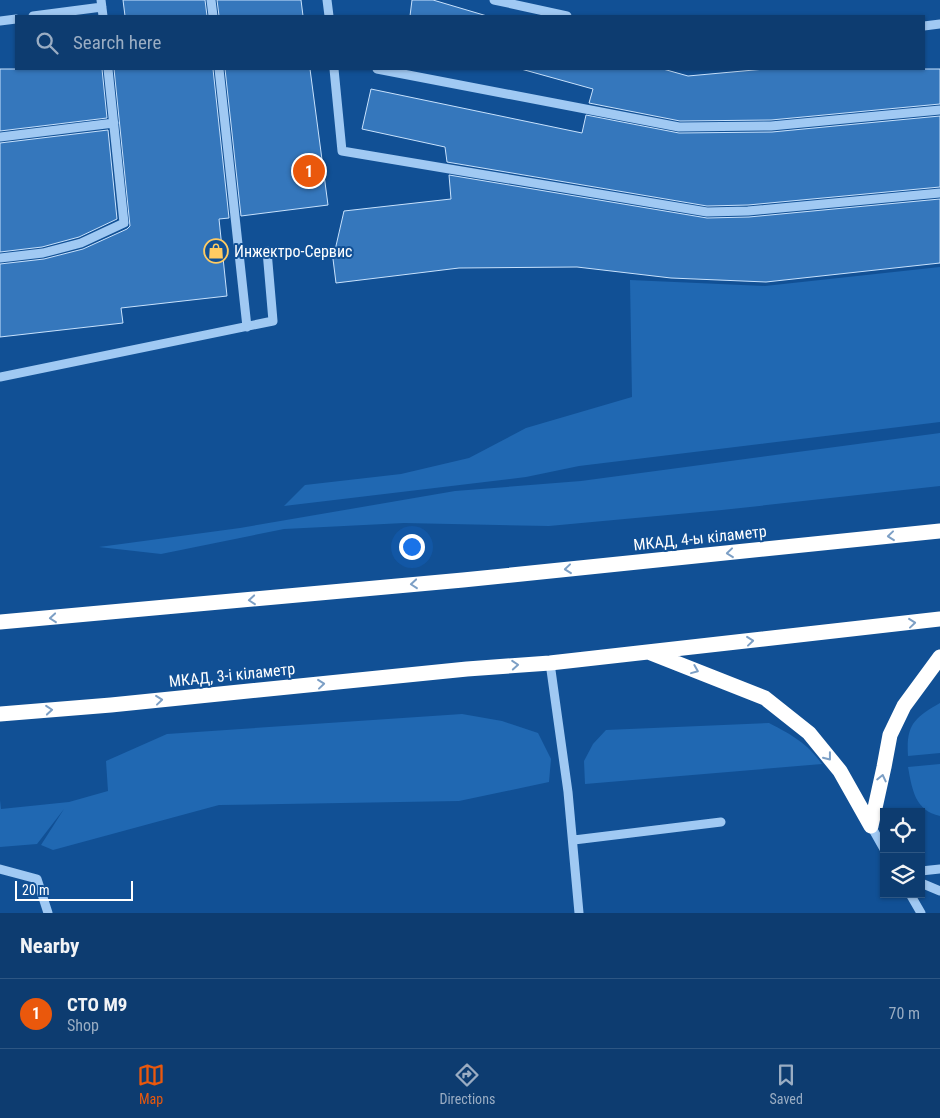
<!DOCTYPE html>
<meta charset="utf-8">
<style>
body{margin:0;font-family:"Roboto Condensed",sans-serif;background:#164375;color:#f1f3f6}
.controls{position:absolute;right:15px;bottom:15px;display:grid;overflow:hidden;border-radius:0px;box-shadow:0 1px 4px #0004}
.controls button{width:45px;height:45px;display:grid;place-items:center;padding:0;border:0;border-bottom:1px solid #2d5683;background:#0d3c70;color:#f1f3f6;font:25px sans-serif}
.scale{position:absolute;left:15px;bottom:12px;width:118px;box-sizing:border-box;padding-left:5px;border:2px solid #fff;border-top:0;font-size:14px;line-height:18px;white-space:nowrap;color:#fff;-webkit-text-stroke:4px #115095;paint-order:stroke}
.you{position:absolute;left:411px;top:546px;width:18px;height:18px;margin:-12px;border:4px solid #fff;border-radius:50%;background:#1a73e8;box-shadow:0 0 0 8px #1a73e833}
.badge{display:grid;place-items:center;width:32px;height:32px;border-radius:50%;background:#ea580c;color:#fff;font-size:16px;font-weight:700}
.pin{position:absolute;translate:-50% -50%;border:2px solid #fff;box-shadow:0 1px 5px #0006}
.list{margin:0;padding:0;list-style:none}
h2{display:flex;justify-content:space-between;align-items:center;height:65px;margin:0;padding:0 20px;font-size:21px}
h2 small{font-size:16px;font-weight:400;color:#9aadc3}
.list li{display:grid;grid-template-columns:32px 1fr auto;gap:15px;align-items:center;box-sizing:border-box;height:70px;padding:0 20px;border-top:1px solid #2d5683}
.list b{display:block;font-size:19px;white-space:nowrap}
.list p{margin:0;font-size:16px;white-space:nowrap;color:#9aadc3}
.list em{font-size:16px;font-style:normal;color:#9aadc3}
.icon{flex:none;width:28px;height:28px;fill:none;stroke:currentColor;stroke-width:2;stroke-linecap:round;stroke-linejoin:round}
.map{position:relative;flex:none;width:940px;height:913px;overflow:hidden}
.search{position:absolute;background:#0d3c70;box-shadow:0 1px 4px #0004;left:15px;right:15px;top:15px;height:55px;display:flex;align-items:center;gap:12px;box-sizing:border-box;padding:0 18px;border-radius:0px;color:#9aadc3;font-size:19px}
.sheet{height:135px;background:#0d3c70}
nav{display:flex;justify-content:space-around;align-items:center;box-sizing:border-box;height:70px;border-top:1px solid #2d5683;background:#0d3c70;font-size:14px;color:#9aadc3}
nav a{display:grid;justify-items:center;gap:2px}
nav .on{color:#ea580c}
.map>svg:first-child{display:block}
.green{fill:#2068b2}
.building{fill:#3577bc;stroke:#c8e2fd}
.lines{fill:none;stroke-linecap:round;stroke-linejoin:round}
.minor{stroke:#a0c9f3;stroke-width:9}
.highway{stroke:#fff;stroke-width:15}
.oneway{stroke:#7c9fc5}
.labels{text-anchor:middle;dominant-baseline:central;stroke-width:4;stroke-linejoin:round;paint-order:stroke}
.poi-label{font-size:16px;fill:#fff;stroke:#115095;text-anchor:start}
.street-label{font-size:16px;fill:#fff;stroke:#115095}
</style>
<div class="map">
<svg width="940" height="913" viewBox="0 0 940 913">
<rect width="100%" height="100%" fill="#115095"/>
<path class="green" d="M940,267v155l-361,44 -53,11 -242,29 21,-21 96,-11 68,-16 57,-30 106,-31 -2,-117 135,6z
M940,433v53l-218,24 -173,16 -145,-3 -120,6 -123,25 -62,-7 141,-19 215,-37 126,-10z
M940,703v50l-32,3c-2,-31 6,-38 32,-53z
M462,714l40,7 36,12 13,26 -2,23 -90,19 -240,4 -166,45 -12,-5 23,-36 -27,35 -37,3v-47l1,9 68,-7 39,-11 -2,-30 61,-27z
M769,723c23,12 38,20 53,41l-237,20 -1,-23 9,-17 13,-14z
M940,764v52c-25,-5 -28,-27 -32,-49z"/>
<path class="building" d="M123,0h82l2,16h-82z
M217,0h84l2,16h-84z
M412,0h21l54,16h-77z
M0,69h102l5,49 -107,13z
M114,69h99l16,149 -10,1 8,77 -106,12 2,15 -123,14v-73l44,-5 39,-10 44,-20 3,-3z
M225,69h85l18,136 -87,11z
M521,69h142l25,7 77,-7h175v35l-169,16 -91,1 -91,-18 4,-14z
M371,89l211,44 4,-18 93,18 93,-1 168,-16v71l-192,18 -41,1 -260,-44 -2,-15 -83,-18z
M108,130l9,89 -38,18 -37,10 -42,5v-109z
M449,175l258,43 42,-1 191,-18v64l-174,19 -95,-4 -94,-11 -118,1 -123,15 -3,-24 11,-48 107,-12z"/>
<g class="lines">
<path class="minor" d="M101,0l2,16
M211,0l2,16
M327,0l2,16
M494,0l73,16
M33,16l69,-9
M0,21l16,-2
M924,26l16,-2
M219,69l28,258
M334,69l8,82 365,61 41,-1 192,-18
M377,69l302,58 92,-1 169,-16
M0,137l114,-14
M0,258l43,-5 38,-10 43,-20 -16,-154
M0,377l273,-56 -6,-70
M550,663l18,129 11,121
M871,826l13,23
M574,840l147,-18
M0,869l37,10 11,34
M921,871l19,-2
M921,883l19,8
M910,894l11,19"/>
<path class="highway" d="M0,622l463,-42 477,-49
M651,653l114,45 44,35 31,38 31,55
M0,714l111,-9 356,-36 83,-6 390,-44
M871,826l13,-59 6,-32 14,-29 36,-49"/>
</g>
<defs><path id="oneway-chevron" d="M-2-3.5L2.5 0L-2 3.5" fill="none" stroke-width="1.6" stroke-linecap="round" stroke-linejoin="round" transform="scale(1.25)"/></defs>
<g class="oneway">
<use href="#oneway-chevron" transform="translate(891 536) rotate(174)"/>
<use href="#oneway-chevron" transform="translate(730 553) rotate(174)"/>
<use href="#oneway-chevron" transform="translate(568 569) rotate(174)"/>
<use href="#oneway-chevron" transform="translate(414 584) rotate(175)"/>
<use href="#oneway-chevron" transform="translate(252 600) rotate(175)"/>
<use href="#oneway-chevron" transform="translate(53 618) rotate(175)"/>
<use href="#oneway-chevron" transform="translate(912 623) rotate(-6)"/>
<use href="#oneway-chevron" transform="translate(750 641) rotate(-6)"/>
<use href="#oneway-chevron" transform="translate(515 665) rotate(-4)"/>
<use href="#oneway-chevron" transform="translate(695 670) rotate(22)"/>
<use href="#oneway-chevron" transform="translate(321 684) rotate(-6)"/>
<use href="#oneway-chevron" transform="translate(159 700) rotate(-6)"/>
<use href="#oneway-chevron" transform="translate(49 710) rotate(-5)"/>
<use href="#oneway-chevron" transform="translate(828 757) rotate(52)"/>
<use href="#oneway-chevron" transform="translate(882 778) rotate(-77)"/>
</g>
<defs>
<g id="shop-ring" transform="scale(1.25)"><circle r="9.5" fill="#115095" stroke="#ffcb62" stroke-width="1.5"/><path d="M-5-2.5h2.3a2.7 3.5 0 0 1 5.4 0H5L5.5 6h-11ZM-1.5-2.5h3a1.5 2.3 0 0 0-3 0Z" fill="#ffcb62"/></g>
</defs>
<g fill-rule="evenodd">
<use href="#shop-ring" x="216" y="251"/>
</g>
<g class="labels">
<g class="poi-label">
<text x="234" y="251">Инжектро-Сервис</text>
</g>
<g class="street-label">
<text transform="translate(700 538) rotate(-6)">МКАД, 4-ы кіламетр</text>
<text transform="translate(232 675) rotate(-6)">МКАД, 3-і кіламетр</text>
</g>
</g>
</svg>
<div class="controls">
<button><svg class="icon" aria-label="locate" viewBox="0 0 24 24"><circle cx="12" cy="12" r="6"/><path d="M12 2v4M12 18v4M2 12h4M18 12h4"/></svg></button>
<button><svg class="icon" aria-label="layers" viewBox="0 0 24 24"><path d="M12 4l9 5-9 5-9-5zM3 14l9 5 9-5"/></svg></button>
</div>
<div class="scale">20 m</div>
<div class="you"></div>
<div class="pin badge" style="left:309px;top:171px">1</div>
<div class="search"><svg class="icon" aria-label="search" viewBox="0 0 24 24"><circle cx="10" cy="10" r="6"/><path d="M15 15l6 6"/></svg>Search here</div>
</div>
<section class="sheet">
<h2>Nearby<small></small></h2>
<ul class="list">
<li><span class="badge">1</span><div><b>СТО М9</b><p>Shop</p></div><em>70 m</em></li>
</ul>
</section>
<nav>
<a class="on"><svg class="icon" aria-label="map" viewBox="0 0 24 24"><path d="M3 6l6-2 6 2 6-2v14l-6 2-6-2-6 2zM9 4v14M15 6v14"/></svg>Map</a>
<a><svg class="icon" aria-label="directions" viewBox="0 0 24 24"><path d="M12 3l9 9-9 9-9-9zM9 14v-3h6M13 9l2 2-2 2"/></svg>Directions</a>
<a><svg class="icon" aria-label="saved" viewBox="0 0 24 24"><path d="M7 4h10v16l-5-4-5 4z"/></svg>Saved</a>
</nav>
